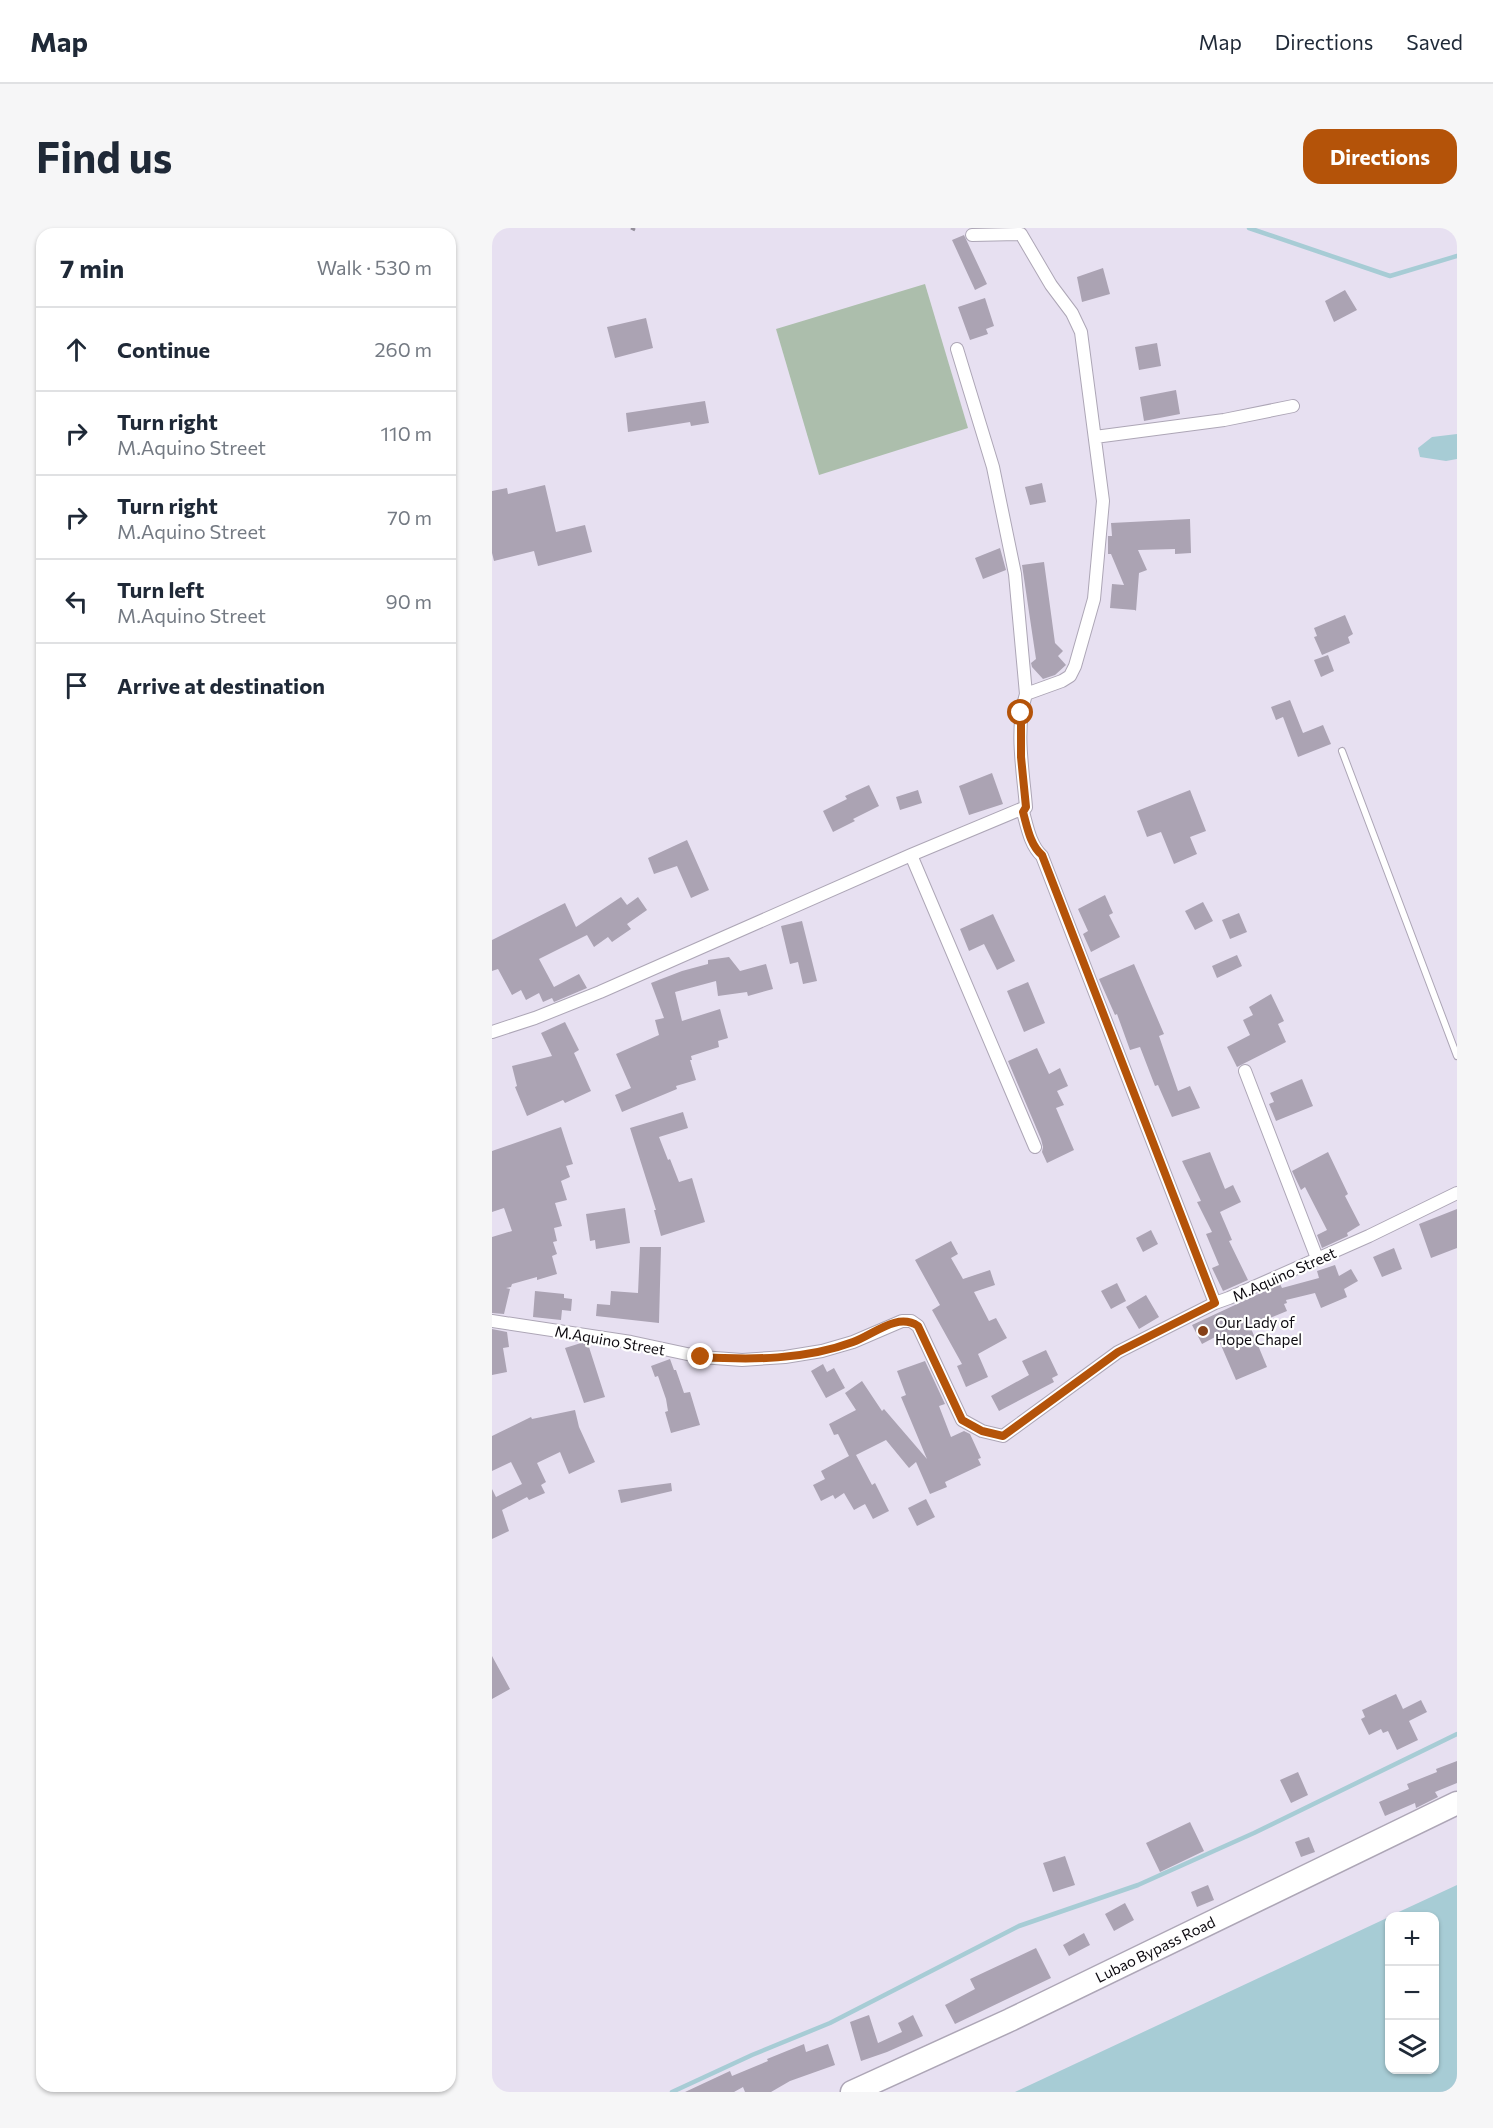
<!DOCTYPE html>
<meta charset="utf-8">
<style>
body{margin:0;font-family:Commissioner,sans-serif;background:#f6f6f7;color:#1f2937}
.controls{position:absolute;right:18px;bottom:18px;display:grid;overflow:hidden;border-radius:12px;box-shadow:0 2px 4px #0004}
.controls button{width:54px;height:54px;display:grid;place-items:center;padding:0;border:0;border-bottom:2px solid #e0e1e3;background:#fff;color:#1f2937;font:30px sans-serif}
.stop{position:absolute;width:18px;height:18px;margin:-14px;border:4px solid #b45309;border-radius:50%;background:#fff}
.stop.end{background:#b45309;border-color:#fff;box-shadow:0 2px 6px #0008}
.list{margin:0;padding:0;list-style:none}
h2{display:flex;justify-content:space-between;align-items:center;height:78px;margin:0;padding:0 24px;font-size:26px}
h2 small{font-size:20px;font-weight:400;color:#747a83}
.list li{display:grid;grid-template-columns:39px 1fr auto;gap:18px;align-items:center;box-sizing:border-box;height:84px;padding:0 24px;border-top:2px solid #e0e1e3}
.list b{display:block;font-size:22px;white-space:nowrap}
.list p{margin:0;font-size:20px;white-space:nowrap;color:#747a83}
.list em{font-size:20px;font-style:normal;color:#747a83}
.icon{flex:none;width:33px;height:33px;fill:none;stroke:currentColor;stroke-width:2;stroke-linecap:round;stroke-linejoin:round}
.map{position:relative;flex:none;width:965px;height:1864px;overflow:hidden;border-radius:18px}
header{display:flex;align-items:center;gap:36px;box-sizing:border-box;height:84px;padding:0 30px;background:#fff;border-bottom:2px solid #e0e1e3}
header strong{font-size:28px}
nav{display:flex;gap:33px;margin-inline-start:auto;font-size:21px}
.intro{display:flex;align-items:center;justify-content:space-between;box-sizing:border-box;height:144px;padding:0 36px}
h1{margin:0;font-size:42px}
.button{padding:15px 27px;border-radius:18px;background:#b45309;color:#fff;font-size:21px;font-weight:700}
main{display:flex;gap:36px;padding:0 36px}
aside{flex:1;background:#fff;border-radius:18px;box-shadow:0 2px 4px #0004}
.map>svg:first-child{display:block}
.green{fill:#acbeac}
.water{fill:#a7ccd5}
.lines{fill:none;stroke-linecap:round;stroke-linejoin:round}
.stream{stroke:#a7ccd5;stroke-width:4.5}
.building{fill:#aba3b3}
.lane-casing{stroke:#ada6b6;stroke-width:8}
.street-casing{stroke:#ada6b6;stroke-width:14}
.highway-casing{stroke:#ada6b6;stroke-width:25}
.path{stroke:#938e9a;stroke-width:3;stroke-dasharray:4.5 4.5;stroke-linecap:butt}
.lane{stroke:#fff;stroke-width:6}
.street{stroke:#fff;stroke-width:12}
.highway{stroke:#fff;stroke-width:22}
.route{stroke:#b45309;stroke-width:8}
.poi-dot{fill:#854017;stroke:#fff;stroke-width:2}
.labels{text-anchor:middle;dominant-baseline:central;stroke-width:4.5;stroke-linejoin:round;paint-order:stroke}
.street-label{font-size:15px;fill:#0d0a10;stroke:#fff}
.poi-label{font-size:15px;fill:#0d0a10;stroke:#fff;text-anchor:start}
</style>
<header>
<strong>Map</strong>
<nav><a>Map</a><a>Directions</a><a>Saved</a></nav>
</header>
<div class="intro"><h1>Find us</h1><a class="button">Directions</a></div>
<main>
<aside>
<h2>7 min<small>Walk · 530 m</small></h2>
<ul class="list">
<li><svg class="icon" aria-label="ahead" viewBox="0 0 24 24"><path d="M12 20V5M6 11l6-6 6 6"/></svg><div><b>Continue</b></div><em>260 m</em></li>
<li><svg class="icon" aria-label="right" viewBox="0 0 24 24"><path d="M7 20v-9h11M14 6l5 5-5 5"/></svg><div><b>Turn right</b><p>M.Aquino Street</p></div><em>110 m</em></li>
<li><svg class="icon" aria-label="right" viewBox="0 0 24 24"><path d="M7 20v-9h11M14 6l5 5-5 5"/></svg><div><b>Turn right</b><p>M.Aquino Street</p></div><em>70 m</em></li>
<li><svg class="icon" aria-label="left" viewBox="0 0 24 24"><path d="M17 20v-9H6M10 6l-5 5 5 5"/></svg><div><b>Turn left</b><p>M.Aquino Street</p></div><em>90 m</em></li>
<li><svg class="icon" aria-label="arrive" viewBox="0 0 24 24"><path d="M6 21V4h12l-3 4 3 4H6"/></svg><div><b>Arrive at destination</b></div></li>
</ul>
</aside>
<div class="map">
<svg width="965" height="1864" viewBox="0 0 965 1864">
<rect width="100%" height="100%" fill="#e7e0f1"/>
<path class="green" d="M433,56l43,144 -149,47 -43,-146z"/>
<path class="water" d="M965,206v25l-11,2 -26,-4 -2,-9 14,-11z
M965,1657v207h-442l374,-175 1,153h44v-154h-44z"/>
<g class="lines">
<path class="stream" d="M757,0l141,48 67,-20
M180,1864l80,-37 78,-32 189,-97 119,-41 116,-52 203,-99"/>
</g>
<path class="building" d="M472,7l23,49 -12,6 -23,-50z
M611,40l7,26 -28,8 -5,-25z
M853,62l12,20 -23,12 -9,-21z
M493,70l9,28 -8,3 2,5 -18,6 -12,-33z
M154,90l7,30 -38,10 -8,-31z
M665,115l4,23 -22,4 -4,-23z
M684,162l4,24 -36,7 -4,-24z
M213,173l4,22 -18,3 -1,-4 -62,10 -2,-19z
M550,255l4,19 -16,3 -5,-18z
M53,257l11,47 29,-7 7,27 -54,14 -4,-15 -40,10 -2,-8v-62l15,-3 1,6z
M698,291l1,34 -16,1v-5l-37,1 9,20 -8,3 -3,38 -1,-1 -25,-2 2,-24 12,1 -13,-31h-3v-18h4l-1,-13z
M508,320l6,22 -23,9 -8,-21z
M552,334l11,81 8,8 -5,5 8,9 -11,10 -12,4 -11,-12 -1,-4 5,-4 -14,-94z
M853,387l8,19 -5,3 2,6 -28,12 -8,-18 3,-1 -3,-8z
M836,427l6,16 -13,6 -7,-17z
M798,472l13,33 20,-8 8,19 -33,13 -15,-40 -7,3 -5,-13z
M500,545l11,31 -34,11 -10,-29z
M377,557l10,21 -26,13 2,2 -22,11 -10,-21 24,-12 -2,-3z
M426,562l4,13 -22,7 -4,-13z
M698,562l16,41 -16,6 7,17 -23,10 -13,-32 -14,5 -10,-26z
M195,612l22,50 -18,8 -14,-32 -23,8 -6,-16z
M613,667l8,18 -4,2 11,22 -29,15 -8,-18 5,-3 -10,-22z
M129,669l6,8 11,-8 9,13 -20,14 4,5 -19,13 -4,-5 -14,10 -7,-12 -48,24 15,28 25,-13 8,14 -33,14 -2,-4 -9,4 -4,-9 -13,7 -5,-10 -9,5 -14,-26 -6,2v-31l73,-37 11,24z
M711,674l10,19 -18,9 -10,-19z
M747,685l8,19 -17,7 -8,-19z
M501,686l22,47 -18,9 -13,-26 -15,7 -9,-22z
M310,693l15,60 -14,3 -5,-22 -8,2 -9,-38z
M745,727l5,11 -25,12 -5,-12z
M237,729l11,14 26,-7 7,25 -25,7 -1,-4 -29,4 -2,-15 -41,11 7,29 38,-12 8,29 -10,3 1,6 -28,9 1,4h-2l6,20 -20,6 1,3 -55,23 -7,-17 16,-7 -15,-34 43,-19 -4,-15 9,-2 -13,-35 31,-12 26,-7v-4z
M642,736l30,70 -5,2 19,55 12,-5 10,22 -28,9 -14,-32 -3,1 -15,-39 -10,3 -13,-36 -2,1 -16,-36z
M536,754l17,41 -21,9 -17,-41z
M779,766l13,27 -6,3 8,18 -49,25 -10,-20 23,-12 -7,-15 10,-5 -4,-8z
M73,794l14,28 -5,3 17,38 -26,12 -2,-3 -36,16 -12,-29 2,-1 -5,-20 40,-10 -11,-23z
M545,820l12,26 11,-6 8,18 -11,5 7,14 -8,3 18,42 -27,13 -5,-11 1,-5 -2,-8 -33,-78z
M810,851l11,27 -37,15 -7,-17 5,-2 -4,-9z
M191,884l5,16 -29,9 9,23 2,-1 9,23 13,-4 13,44 -44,14 -7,-26h2l-26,-82z
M69,899l12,37 -7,2 4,11 -9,4 6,19 -12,3 7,23 -8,2 3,13 -4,1 4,12 -5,2 5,18 -20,6v-3l-25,7 -1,3 -5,1 4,1 -6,25 -12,-1v-76l20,-6 -8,-23 -12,4v-61z
M718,924l15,37 8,-4 8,17 -21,10 12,28 -3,1 19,39 -25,11 -11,-23 7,-3 -13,-31 6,-2 -15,-30 4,-1 -19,-40z
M836,924l20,42 -3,2 15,29 -13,8 1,3 -26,12 -5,-13 10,-5 -22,-43 -4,3 -9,-19z
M133,980l5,35 -34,6 -1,-9 -5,1 -4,-27z
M965,981v39l-26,10 -12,-34z
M659,1002l7,14 -15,8 -7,-14z
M459,1013l7,13 -7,4 12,21 27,-9 5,15 -21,7 15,29 7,-3 11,20 -29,16 10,23 -22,10 -9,-21 5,-2 -30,-54 8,-5 -25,-45z
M148,1019h21l-2,76 -63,-7 1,-12 13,1 1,-14 27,2z
M902,1020l8,21 -20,8 -9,-20z
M843,1037l4,11 12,-7 7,12 -14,8 3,8 -26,11 -6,-15 -29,7 1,3 -3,1 3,7 -37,15 17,41 -31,13 -19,-44 -15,8 -10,-19 88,-41 2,4 37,-10 -2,-7z
M625,1055l9,18 -15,8 -10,-18z
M43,1063l29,3v4l8,1 -1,12 -9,-1 -1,10 -28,-3z
M654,1067l13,22 -20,12 -13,-22z
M0,1101l15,3 2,15 -6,1 4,24 -15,3z
M89,1115l7,1 17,53 -21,6 -19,-55z
M554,1122l12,25 -6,3 2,4 -55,29 -8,-15 38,-21 -7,-14z
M178,1131l4,11h2l8,23 6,-1 10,33 -29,8 -6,-21 3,-1 -2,-12 -8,-23 -3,1 -4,-11z
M433,1133l20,43 -6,2 12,31 13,-6 6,3 11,24 -3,1 3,6 -36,17 2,5 -17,7 -14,-32 -7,6 -23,-28 -30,15 16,30 3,-2 14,28 -16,8 -8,-15 -11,6 -10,-17 -9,6 -2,-4 -12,6 -8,-16 12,-6 -4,-8 28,-15 -11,-22 -4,1 -5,-11 27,-14 -11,-17 17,-12 20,30 2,-2 43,50 -26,-62 5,-2 -9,-24z
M331,1136l4,8 7,-4 11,20 -19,10 -15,-27z
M83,1182l4,17 16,35 -26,12 -9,-22 -23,11 9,19 -5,3 4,8 -16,7 -2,-3 -25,13 7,21 -17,8v-50l4,8 26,-13 -11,-22 -19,9v-35l39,-19 1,2z
M179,1255l1,8 -51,12 -3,-13z
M434,1271l9,18 -18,9 -9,-18z
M0,1428l18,33 -18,10z
M904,1466l7,15 18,-9 6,12 -18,9 9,19 -21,10 -9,-19 -5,2 -2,-4 -12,6 -8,-16 4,-2 -3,-7z
M965,1533v22l-22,9 3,5 -22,11 -1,-5 -30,13 -6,-14 30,-13 -2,-5 30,-12 -1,-3z
M806,1544l10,23 -17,8 -11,-23z
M698,1594l14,29 -44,21 -14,-29z
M817,1609l6,15 -14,5 -6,-15z
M573,1628l10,29 -22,7 -10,-29z
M716,1657l6,15 -17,7 -6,-15z
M633,1675l9,17 -20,11 -9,-17z
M592,1705l6,12 -21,11 -6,-11z
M544,1720l15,30 -96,46 -10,-19 30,-16 -5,-10z
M377,1787l9,28 24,-11 -4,-9 15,-8 10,21 -36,16 -26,9 -11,-39z
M312,1816l2,8 22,-8 7,21 -45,16 -19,11h-26l-2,-5 -9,5h-49l45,-21 2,5 36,-15 -1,-2z"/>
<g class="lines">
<g class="lane-casing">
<path id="lane" d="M850,523l115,305"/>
</g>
<g class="street-casing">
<path id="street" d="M480,7l49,-1 30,51 21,28 9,19 22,169 -9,98 -19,67 -5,10 -8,5 -36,13
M603,209l129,-17 69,-14
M534,579l-3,5c4,14 7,33 19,44l173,447
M419,627l124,292
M0,804l43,-14 65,-26 311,-137 115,-48c-3,-37 -11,-77 0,-113l-11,-120 -22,-107 -36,-118
M753,843l72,187
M0,1093l139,21 70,15 41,3 43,-3 37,-6 31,-9 49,-21h9l7,5 44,94 20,11 21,5 115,-84 97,-49 14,-5 140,-62 88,-43"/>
</g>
<g class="highway-casing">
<path id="highway" d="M360,1864l158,-72 447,-217"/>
</g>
<path class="path" d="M139,0l8,4"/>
<use href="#lane" class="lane"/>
<use href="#street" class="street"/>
<use href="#highway" class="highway"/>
</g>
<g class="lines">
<path class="route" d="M209,1129c50,3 104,3 152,-15 20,-7 44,-30 65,-16l44,94 20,11 21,5 115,-84 97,-49 -173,-448c-12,-10 -15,-29 -19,-43l3,-5 -5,-50v-44"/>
</g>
<circle class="poi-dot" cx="711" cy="1103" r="6"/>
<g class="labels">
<g class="street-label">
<text transform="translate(792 1046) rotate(-24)">M.Aquino Street</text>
<text transform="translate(118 1112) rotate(10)">M.Aquino Street</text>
<text transform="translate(663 1721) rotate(-26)">Lubao Bypass Road</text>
</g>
<g class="poi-label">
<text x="723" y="1094">Our Lady of<tspan x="723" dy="17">Hope Chapel</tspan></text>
</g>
</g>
</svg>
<div class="controls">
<button>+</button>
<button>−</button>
<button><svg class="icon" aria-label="layers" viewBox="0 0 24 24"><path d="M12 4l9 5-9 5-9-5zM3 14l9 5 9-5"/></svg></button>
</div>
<div class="stop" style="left:529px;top:485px"></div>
<div class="stop end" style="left:209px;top:1129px"></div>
</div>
</main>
